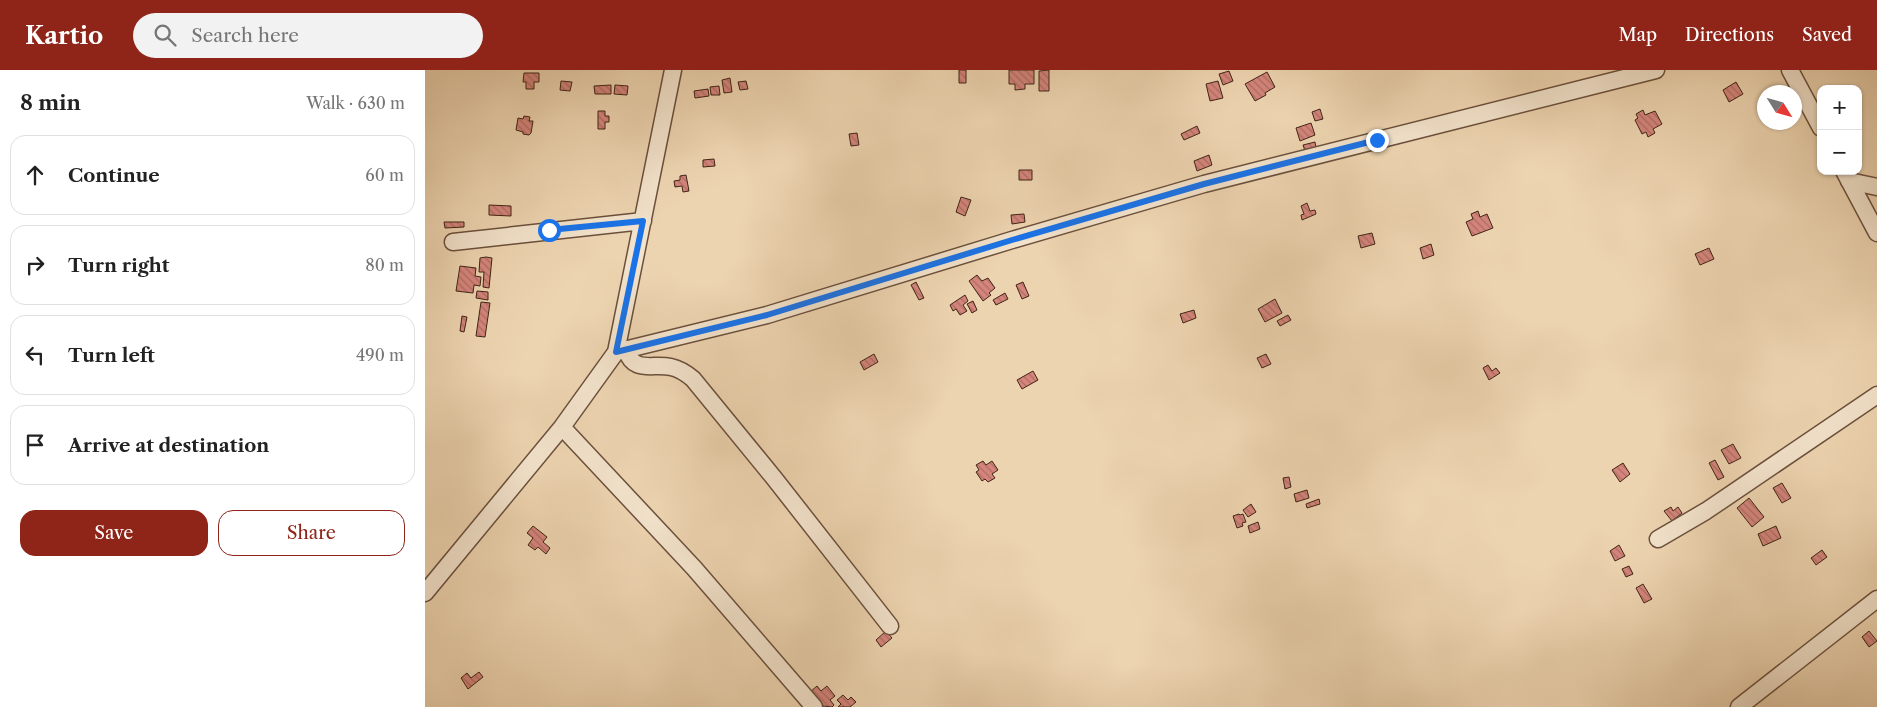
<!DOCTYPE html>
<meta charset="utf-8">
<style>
body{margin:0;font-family:"Libre Caslon Text",serif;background:#f2f2f2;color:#222}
.controls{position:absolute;right:15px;top:15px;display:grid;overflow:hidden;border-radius:10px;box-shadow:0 1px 4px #0004}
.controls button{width:45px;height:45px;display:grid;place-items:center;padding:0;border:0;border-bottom:1px solid #e0e0e0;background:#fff;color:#222;font:25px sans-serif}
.compass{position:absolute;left:1332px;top:15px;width:45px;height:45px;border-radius:50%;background:#fff;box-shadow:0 1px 4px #0004;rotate:127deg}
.stop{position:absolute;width:15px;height:15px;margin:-11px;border:4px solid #1a73e8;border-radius:50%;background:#fff}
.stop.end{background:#1a73e8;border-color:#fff;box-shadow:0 1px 5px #0008}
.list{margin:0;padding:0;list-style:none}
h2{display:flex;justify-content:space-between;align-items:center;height:65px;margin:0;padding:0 20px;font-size:21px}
h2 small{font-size:16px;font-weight:400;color:#767676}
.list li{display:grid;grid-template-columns:32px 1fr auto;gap:15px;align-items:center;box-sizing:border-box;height:80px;margin:0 10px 10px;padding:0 10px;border:1px solid #e0e0e0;border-radius:15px}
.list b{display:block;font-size:19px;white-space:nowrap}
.list em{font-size:16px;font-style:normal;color:#767676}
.actions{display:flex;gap:10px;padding:15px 20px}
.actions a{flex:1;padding:11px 0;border:1px solid #8f2418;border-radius:15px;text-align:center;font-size:18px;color:#8f2418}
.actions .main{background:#8f2418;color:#fff}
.icon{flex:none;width:28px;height:28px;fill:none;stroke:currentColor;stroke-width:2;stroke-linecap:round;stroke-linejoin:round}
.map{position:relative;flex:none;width:1452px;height:637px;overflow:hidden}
header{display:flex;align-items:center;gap:30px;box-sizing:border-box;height:70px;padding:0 25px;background:#8f2418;color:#fff}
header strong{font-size:24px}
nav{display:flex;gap:28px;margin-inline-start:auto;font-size:18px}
.search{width:350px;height:45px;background:#f2f2f2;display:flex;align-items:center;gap:12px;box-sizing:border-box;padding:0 18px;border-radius:28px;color:#767676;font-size:19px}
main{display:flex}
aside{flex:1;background:#fff}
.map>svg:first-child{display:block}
.building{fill:url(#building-back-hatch);stroke:#402415}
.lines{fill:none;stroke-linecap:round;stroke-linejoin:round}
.minor-casing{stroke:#6b503c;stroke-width:19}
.minor{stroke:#f3e3cc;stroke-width:16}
.route{stroke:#1a73e8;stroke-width:6}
</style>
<header>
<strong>Kartio</strong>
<div class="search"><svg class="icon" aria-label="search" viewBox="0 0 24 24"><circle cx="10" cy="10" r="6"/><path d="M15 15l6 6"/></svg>Search here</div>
<nav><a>Map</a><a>Directions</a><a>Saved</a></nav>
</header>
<main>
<aside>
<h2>8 min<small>Walk · 630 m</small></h2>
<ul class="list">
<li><svg class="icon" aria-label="ahead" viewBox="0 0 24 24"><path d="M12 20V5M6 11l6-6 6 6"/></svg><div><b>Continue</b></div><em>60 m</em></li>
<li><svg class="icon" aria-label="right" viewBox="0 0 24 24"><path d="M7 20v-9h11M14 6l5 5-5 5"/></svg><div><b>Turn right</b></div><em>80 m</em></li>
<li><svg class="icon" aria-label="left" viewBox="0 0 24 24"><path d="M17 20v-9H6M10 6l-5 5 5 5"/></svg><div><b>Turn left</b></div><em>490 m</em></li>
<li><svg class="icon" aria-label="arrive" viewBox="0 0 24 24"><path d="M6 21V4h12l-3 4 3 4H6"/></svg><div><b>Arrive at destination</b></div></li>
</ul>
<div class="actions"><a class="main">Save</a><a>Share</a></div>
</aside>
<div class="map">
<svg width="1452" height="637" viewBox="0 0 1452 637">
<defs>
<pattern id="building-back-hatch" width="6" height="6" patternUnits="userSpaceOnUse" patternTransform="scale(1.25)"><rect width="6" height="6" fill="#d5857c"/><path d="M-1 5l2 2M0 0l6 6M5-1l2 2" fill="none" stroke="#ae6d64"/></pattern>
</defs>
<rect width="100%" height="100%" fill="#edd4b0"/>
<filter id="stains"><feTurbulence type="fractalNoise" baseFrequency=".004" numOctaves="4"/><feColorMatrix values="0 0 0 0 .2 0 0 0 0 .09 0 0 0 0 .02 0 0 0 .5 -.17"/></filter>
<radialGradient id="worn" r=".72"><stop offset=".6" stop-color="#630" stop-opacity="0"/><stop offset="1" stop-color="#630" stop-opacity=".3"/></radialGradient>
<path class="building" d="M534,0h7v13h-7z
M584,0h25v14h-9v5l-10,1v-6h-6z
M624,0v21h-10v-20z
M804,1l4,10 -10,4 -4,-11z
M842,2l8,15 -10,6 1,2 -11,6 -10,-17z
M99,3h15v9h-5v7h-8v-7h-3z
M305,8l2,14 -8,1 -2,-13z
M136,11l11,1 -2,9 -10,-1z
M321,11l2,8 -8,1 -2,-8z
M793,11l5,17 -13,3 -4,-17z
M1311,12l7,12 -14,8 -6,-12z
M186,15v9h-16l-1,-8z
M190,15l13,1 -1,9 -13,-1z
M294,16l1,9h-9l-1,-8z
M283,19l1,7 -14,2 -1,-7z
M895,39l3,10 -8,2 -3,-9z
M1218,40l2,5 10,-4 7,13 -9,5 2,4 -7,4 -2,-5 -4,2 -7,-14 3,-2 -2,-4z
M173,41h7v5h4v6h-4v7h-7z
M99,46l6,1 -1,4h4l-2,12 -2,2 -6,-1v-2l-7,-2 2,-12 5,1z
M886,53l4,12 -15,6 -4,-13z
M772,56l3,7 -16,7 -3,-6z
M432,63l2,12 -8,1 -2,-12z
M890,72l1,6 -11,3 -2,-6z
M784,85l3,10 -15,6 -3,-10z
M289,89l1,7 -12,1v-7z
M594,100h13v10h-13z
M261,105l3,16 -6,1 -1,-6 -7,1 -1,-6 6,-1v-4z
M536,127l10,3 -6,16 -9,-4z
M882,133l3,8 5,-1 1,4 -14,6 -1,-5 3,-1 -3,-8z
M64,135l22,1v10l-22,-1z
M1053,141l2,6 7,-3 6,14 -21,8 -6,-14 7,-3 -2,-5z
M599,144l1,8 -13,2 -1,-9z
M19,152h20v5l-19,1z
M947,163l3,11 -14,4 -3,-12z
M1006,174l3,11 -11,4 -3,-11z
M1284,178l5,11 -14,6 -5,-11z
M61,187l6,1 -3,30 -6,-1 1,-15h-5l1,-14z
M35,196l16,2 -1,8 6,1 -1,9 -6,-1 -1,8 -17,-2z
M552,205l5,6 6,-3 7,10 -6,5 2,2 -8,6 -14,-20z
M491,212l8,16 -5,2 -8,-15z
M598,212l6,14 -7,3 -6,-14z
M52,221l11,1v8l-12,-2z
M580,223l3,6 -12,6 -3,-5z
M540,225l3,6 -5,4 4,6 -7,4 -4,-6 -3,2 -3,-6z
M850,229l7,14 -17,9 -7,-13z
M548,231l4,9 -5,3 -5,-9z
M56,232l9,1 -5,34 -9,-1z
M769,240l2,8 -13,5 -3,-9z
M863,245l3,5 -11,6 -3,-5z
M37,246l5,1 -3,15 -4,-1z
M449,284l4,8 -14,8 -4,-8z
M841,284l5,10 -9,4 -5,-10z
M1063,295l4,6 4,-3 4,5 -11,7 -6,-12z
M608,301l5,9 -16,9 -5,-9z
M1308,374l8,14 -12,6 -8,-14z
M1290,390l9,17 -6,3 -9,-17z
M558,391l3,4 6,-4 6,9 -6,4 3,4 -7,4 -3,-3 -3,2 -6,-9 3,-2 -3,-5z
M1198,393l7,11 -10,8 -8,-12z
M864,407l2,10 -6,2 -2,-11z
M1357,413l9,15 -9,5 -9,-15z
M882,420l2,8 -13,4 -2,-8z
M1324,428l15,19 -12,10 -15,-19z
M894,429l1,5 -13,4 -1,-4z
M826,434l5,8 -8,5 -5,-7z
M1246,437l2,4 5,-4 4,6 -10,8 -8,-10z
M814,444l1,1 3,-1 3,8 -4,1 1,3 -6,2 -4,-12z
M833,452l2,7 -10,4 -2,-7z
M108,456l14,11 -4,5 7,6 -4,6 -8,-7 -3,3 -7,-5 5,-7 -6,-5z
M1351,456l5,12 -18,8 -5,-12z
M1194,475l6,11 -10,5 -5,-10z
M1397,480l5,7 -11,8 -5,-7z
M1204,496l4,8 -7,3 -4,-8z
M1218,514l9,15 -8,4 -8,-15z
M461,561l6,7 -11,9 -5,-7z
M1444,561l8,10 -8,6 -7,-10z
M54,602l4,5 -15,12 -7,-11 6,-5 4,5z
M392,616l4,5 6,-5 8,10 -5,4 4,5 -2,2 -9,-1 -2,1 -11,-15z
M418,625l5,5 3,-3 5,5 -6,5h-12l3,-3 -4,-4z"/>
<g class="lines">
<g class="minor-casing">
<path id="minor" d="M1365,0l31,58
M1419,101l33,62
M1424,111l28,6
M28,172l190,-21
M201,280c8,24 26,13 45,17 9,2 15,6 22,12l81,99 116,148
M191,282l57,-282
M137,357l132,141 120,139
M1233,469l48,-28 171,-116
M0,523l137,-166 54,-75 151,-37 245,-75 192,-56 452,-114
M1314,637l138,-108"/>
</g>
<use href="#minor" class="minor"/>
</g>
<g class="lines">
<path class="route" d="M124,160l94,-9 -27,131 151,-37 245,-75 192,-56 173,-44"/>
</g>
<rect width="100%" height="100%" filter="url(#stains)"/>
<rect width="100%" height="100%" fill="url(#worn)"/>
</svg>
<div class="controls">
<button>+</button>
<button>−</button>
</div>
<svg class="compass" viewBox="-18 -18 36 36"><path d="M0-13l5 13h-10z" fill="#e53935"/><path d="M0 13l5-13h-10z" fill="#767676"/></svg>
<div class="stop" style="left:124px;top:160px"></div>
<div class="stop end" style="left:952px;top:70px"></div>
</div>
</main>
